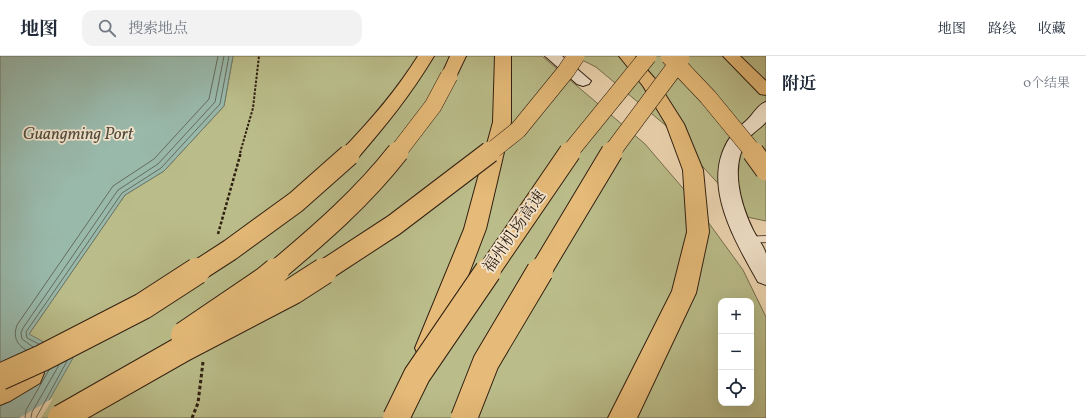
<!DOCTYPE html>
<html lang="zh">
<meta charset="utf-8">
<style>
body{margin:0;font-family:Vollkorn,"Noto Serif SC",serif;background:#f2f2f3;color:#1f2937}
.controls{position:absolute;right:12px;bottom:12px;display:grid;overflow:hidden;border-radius:8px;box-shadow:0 4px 16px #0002}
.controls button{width:36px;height:36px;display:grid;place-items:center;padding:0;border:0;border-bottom:1px solid #e0e1e3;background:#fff;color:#1f2937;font:20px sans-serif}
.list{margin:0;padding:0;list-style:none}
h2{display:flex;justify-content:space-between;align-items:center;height:52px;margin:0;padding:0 16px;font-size:17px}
h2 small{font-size:13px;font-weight:400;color:#747a83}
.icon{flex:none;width:22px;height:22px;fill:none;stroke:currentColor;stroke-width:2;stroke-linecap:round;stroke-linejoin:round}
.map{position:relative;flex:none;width:766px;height:362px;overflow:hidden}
header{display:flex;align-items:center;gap:24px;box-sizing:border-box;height:56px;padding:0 20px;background:#fff;border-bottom:1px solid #e0e1e3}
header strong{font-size:19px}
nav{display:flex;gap:22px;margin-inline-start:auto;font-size:14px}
.search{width:280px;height:36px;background:#f2f2f3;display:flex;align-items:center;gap:10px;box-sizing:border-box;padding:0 14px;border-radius:12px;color:#747a83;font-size:15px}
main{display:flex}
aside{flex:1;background:#fff}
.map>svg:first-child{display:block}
.green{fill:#babd8a;stroke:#756e4d;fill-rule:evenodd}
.water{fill:#99b9ab;stroke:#6f7b6d}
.pier{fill:#edd6b2}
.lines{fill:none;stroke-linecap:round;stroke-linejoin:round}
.shore{stroke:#646c5e;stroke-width:1}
.service-casing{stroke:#5f4d38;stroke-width:2}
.secondary-casing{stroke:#301f10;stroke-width:2}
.trunk-casing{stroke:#301f10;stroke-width:2}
.path-far2{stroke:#301f10;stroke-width:2;stroke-dasharray:2.5 1.5;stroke-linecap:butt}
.path-far1{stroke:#301f10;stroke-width:2.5;stroke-dasharray:3 2;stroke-linecap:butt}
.path{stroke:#301f10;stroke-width:3;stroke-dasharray:3.5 2.5;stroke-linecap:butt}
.service{fill:#f3e4cd;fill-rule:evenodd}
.secondary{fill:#f3e4cd;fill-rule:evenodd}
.trunk{fill:#e6bb79;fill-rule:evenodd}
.trunk-bridge-far2-casing{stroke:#301f10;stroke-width:18;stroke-linecap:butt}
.trunk-bridge-far1-casing{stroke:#301f10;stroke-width:23;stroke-linecap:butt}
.trunk-bridge-casing{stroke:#301f10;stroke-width:28;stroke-linecap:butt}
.motorway-bridge-far2-casing{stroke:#301f10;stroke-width:18;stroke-linecap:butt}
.motorway-bridge-far1-casing{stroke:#301f10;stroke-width:23;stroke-linecap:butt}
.motorway-bridge-casing{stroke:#301f10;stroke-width:28;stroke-linecap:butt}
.trunk-bridge-far2{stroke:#e6bb79;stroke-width:17}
.trunk-bridge-far1{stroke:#e6bb79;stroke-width:21}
.trunk-bridge{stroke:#e6bb79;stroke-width:26}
.motorway-bridge-far2{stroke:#e6bb79;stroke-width:17}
.motorway-bridge-far1{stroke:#e6bb79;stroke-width:21}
.motorway-bridge{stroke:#e6bb79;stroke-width:26}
.labels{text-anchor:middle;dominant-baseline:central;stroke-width:3.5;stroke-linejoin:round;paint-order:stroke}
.street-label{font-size:16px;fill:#301f10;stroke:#f3e4cd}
.water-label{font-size:17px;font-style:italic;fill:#504d3e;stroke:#f3e4cd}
</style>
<header>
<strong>地图</strong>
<div class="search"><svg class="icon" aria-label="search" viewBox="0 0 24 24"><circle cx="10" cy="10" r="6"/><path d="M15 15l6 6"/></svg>搜索地点</div>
<nav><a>地图</a><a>路线</a><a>收藏</a></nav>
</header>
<main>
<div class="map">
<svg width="766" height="362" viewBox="0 0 766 362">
<rect width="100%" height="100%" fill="#edd6b2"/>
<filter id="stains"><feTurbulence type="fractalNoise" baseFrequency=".005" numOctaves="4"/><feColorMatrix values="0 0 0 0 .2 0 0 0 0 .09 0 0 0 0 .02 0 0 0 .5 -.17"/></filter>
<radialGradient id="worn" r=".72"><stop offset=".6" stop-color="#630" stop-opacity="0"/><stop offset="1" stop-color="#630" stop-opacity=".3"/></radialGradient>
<path class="green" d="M233,0h309l103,88 42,49 56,77 23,47v101h-727l-10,-84 96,-139 39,-24 60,-65zM721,245h30v102h-30z
M574,0h192v165l-24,-5 -8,-15 -70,-77 -68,-57z"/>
<path class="water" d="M0,0h233l-9,50 -60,65 -39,24 -96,139 44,24 -34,60h-39z"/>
<path class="pier" d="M53,342l-12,20h-22z"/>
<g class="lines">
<path class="shore" d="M39,288l-12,-6 -1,-6 96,-139 39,-25 59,-64 9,-48
M33,291l-11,-8 -1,-6 2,-5 95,-138 40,-26 57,-62 9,-46
M26,294c-10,-6 -13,-14 -9,-25l96,-139 41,-27 55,-60 9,-43
M25,362l1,-8 23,-40
M31,362l1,-6 27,-47
M36,362l31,-57"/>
<g class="service-casing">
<path id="service" d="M766,180v6l-18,1 -3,-1 -1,-2 1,-2 3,-1z"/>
</g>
<g class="secondary-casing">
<path id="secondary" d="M545,0h17l29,25 -2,3 -6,2 -6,-2z
M766,46v20c-5,6 -13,10 -18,17 -19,26 -8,64 5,91 4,8 11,16 13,24 0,9 0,22 0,31l-8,-3c-24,-43 -62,-105 -23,-151 3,-4 8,-7 11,-10 8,-7 11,-16 20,-19z"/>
</g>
<g class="trunk-casing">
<path id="trunk" d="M418,0h16c-24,40 -48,69 -78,104l-7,2 -7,-2 -2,-5 2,-5c29,-30 54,-59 76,-94z
M450,0h16l-11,23 -6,2 -6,-2 -2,-3z
M495,0h16v66l-25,107 -49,128 -9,4 -9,-4 -4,-9 49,-119 29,-107z
M619,0h16l21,24 28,44 19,46 6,62 -13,61 -59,125h-29l64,-127 15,-59 -4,-62 -17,-46 -23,-38z
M723,0h17l26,25v14l-6,-1z
M30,303l10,4 4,10 -4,10 -30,18 -10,4v-30z"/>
</g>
<path class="path-far2" d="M240,97l13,-45 6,-52"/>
<path class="path-far1" d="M218,178l23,-82"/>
<path class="path" d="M192,362l6,-15 5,-41"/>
<use href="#service" class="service"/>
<use href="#secondary" class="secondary"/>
<use href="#trunk" class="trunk"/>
<g class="trunk-bridge-far2-casing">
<path id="trunk-bridge-far2" d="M669,0l39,41 46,56
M397,97l36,-47 16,-30
M489,97l29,-23 48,-59 10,-15"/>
</g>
<g class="trunk-bridge-far1-casing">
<path id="trunk-bridge-far1" d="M753,96l13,18
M196,216l34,-22 66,-48 53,-47
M275,216c44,-37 87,-74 123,-120
M322,216l72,-47 96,-73"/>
</g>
<g class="trunk-bridge-casing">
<path id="trunk-bridge" d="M184,279l81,-55 11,-9
M0,321l42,-19 101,-52 54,-35
M61,362l123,-70 109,-57 31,-20"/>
</g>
<g class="motorway-bridge-far2-casing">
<path id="motorway-bridge-far2" d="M569,97l79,-97
M611,97l70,-94"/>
</g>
<g class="motorway-bridge-far1-casing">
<path id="motorway-bridge-far1" d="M488,216l82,-120
M540,216l72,-120"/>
</g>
<g class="motorway-bridge-casing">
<path id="motorway-bridge" d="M396,362l21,-43 71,-104
M464,362l22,-56 54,-91"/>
</g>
<use href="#trunk-bridge-far2" class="trunk-bridge-far2"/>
<use href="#trunk-bridge-far1" class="trunk-bridge-far1"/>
<use href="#trunk-bridge" class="trunk-bridge"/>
<use href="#motorway-bridge-far2" class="motorway-bridge-far2"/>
<use href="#motorway-bridge-far1" class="motorway-bridge-far1"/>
<use href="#motorway-bridge" class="motorway-bridge"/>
</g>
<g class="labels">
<g class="street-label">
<text transform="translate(515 176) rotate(-55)">福州机场高速</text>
</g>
<g class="water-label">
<text x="78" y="78">Guangming Port</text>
</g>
</g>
<rect width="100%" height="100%" filter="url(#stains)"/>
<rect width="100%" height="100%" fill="url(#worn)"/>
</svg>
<div class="controls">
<button>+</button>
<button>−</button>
<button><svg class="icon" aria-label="locate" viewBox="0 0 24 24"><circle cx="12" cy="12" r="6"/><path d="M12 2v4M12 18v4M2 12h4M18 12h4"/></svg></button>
</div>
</div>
<aside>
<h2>附近<small>0个结果</small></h2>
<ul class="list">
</ul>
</aside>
</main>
